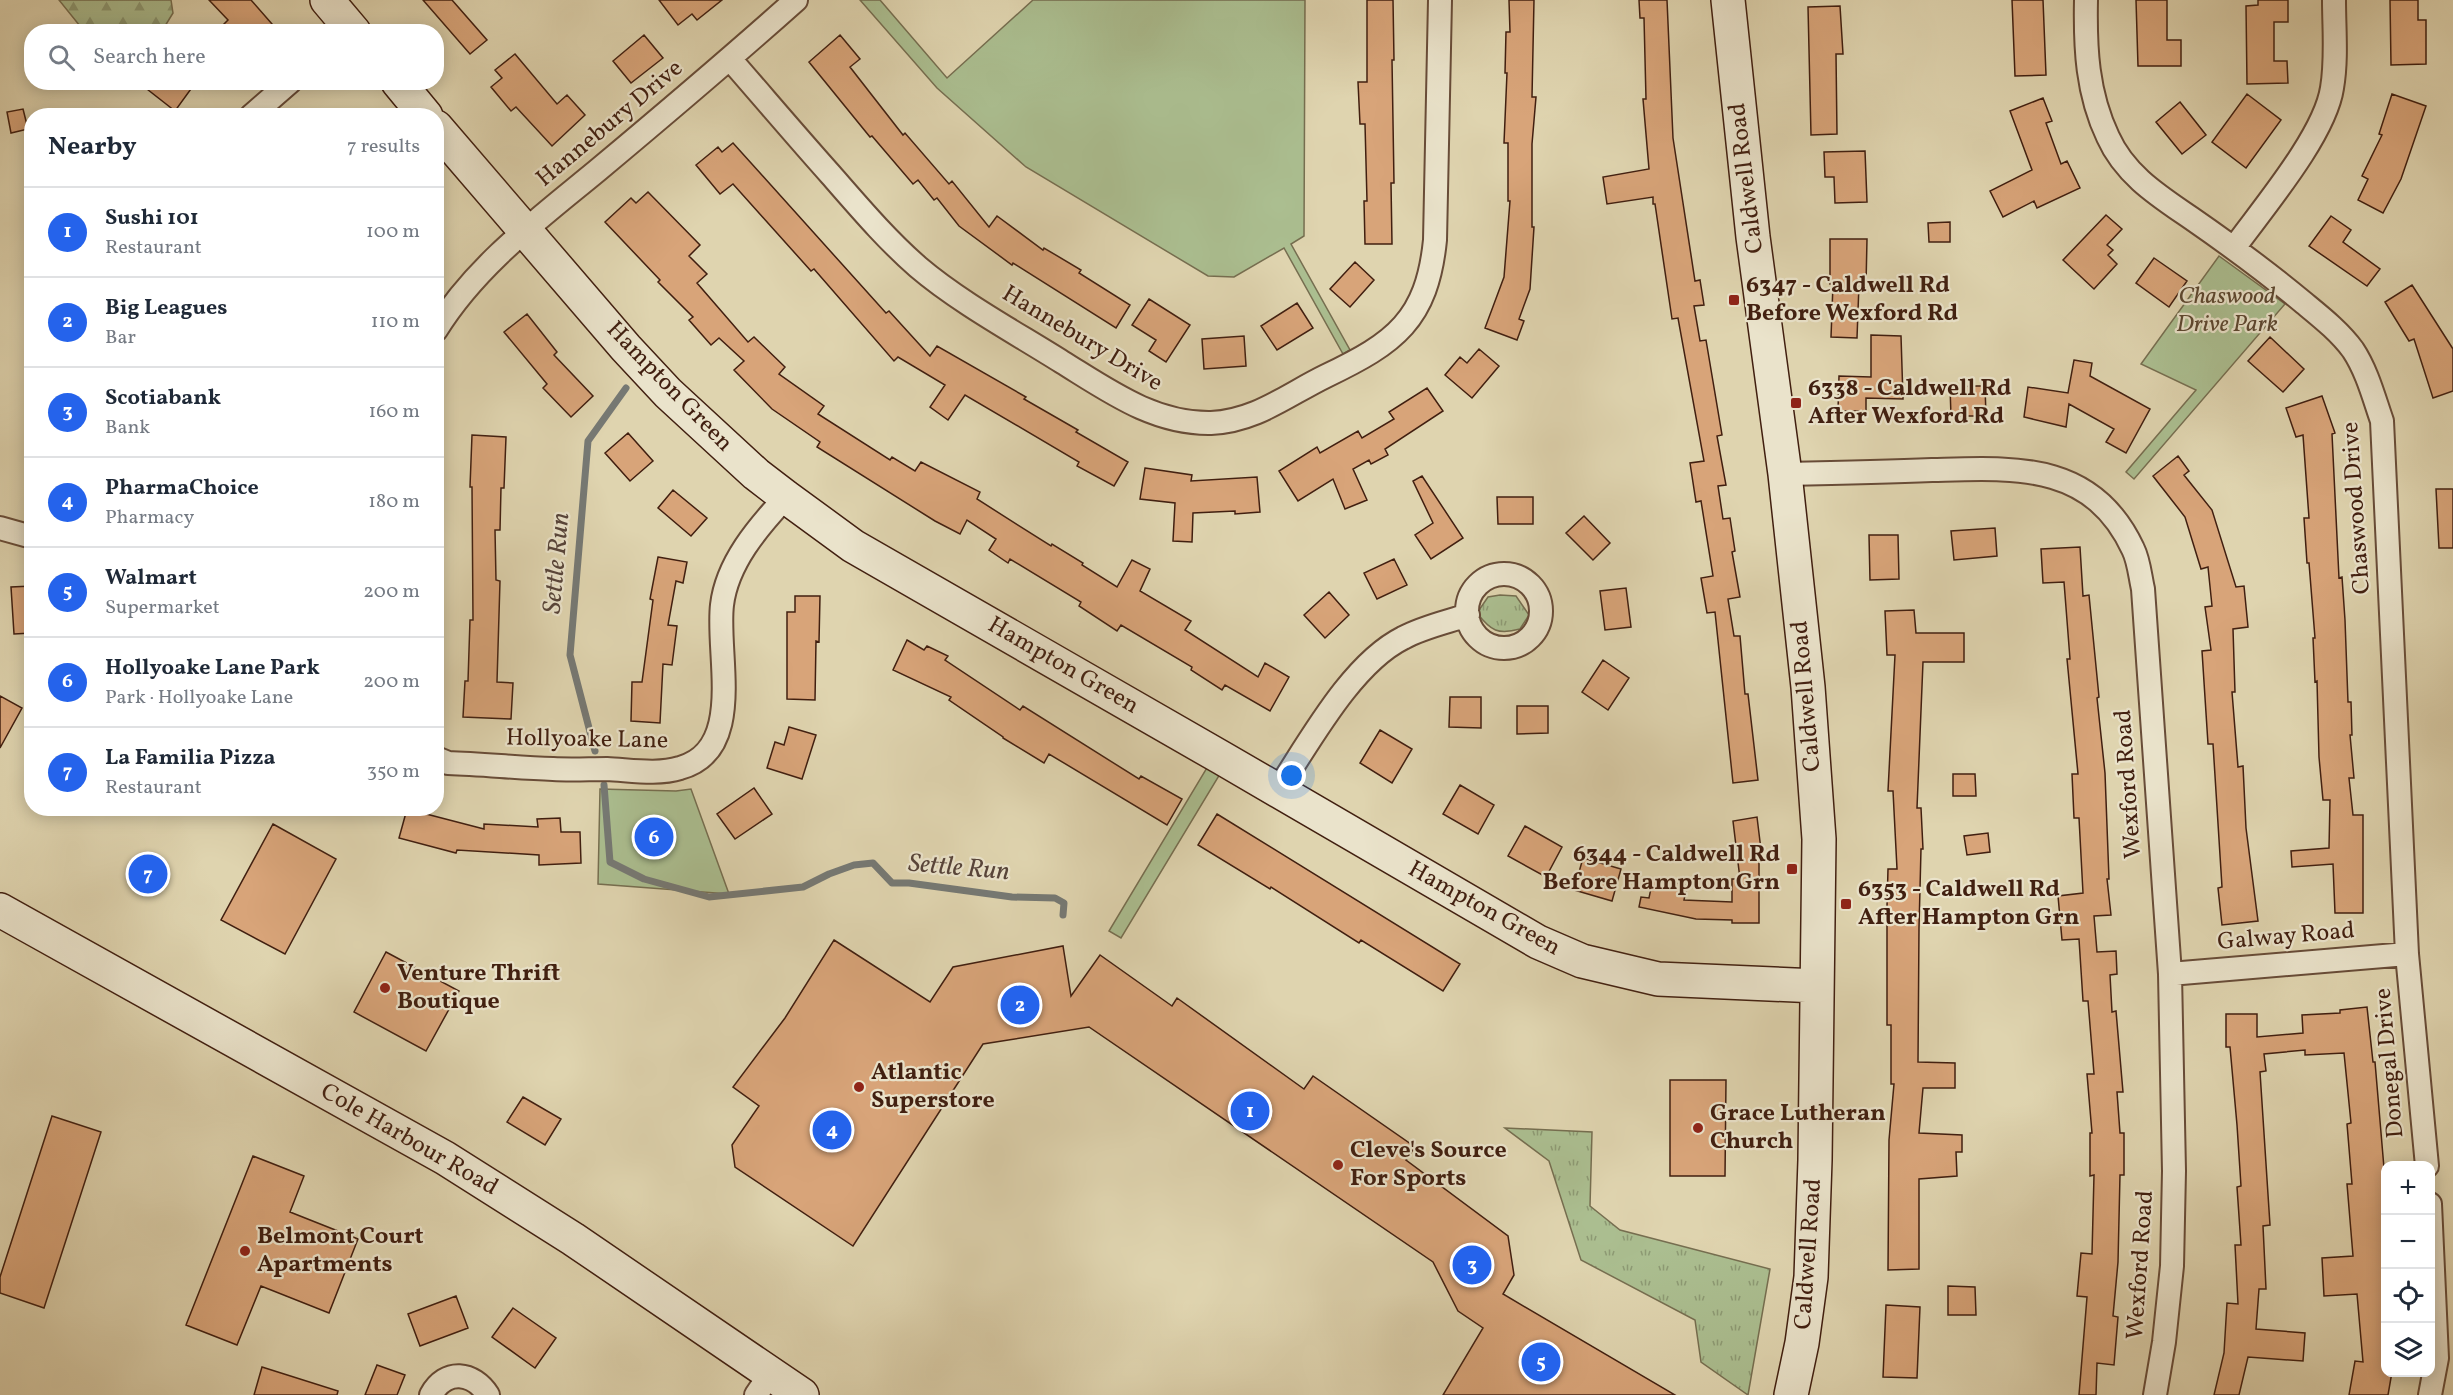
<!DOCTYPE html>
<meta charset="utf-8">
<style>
body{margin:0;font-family:Vollkorn,serif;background:#f2f2f3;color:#1f2937}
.controls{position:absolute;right:18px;bottom:18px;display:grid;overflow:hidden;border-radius:12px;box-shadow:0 3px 15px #0003}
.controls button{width:54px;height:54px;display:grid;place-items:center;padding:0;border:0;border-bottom:2px solid #e0e1e3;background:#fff;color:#1f2937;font:30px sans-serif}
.you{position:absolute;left:1292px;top:776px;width:21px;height:21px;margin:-15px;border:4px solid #fff;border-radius:50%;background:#1a73e8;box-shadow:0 0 0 9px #1a73e833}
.badge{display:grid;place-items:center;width:39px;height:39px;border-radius:50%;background:#2563eb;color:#fff;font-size:20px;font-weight:700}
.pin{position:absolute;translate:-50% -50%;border:3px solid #fff;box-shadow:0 2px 6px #0006}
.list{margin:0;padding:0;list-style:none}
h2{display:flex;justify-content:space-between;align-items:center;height:78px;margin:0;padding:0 24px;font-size:26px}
h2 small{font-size:20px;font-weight:400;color:#747a83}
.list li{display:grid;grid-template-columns:39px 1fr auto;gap:18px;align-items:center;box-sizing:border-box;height:90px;padding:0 24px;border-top:2px solid #e0e1e3}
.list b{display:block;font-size:22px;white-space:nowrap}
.list p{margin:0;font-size:20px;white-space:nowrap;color:#747a83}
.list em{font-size:20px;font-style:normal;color:#747a83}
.icon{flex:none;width:33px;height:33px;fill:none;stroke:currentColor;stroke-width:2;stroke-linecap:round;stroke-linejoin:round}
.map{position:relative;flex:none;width:2453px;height:1395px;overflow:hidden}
.search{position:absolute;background:#fff;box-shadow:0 3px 15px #0003;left:24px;top:24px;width:420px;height:66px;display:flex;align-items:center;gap:15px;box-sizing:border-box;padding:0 21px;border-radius:24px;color:#747a83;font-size:22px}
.panel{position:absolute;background:#fff;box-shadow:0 3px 15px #0003;left:24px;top:108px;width:420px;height:708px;border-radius:24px}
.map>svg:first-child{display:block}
.grass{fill:url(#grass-tufts);stroke:#766e50;stroke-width:1.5}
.forest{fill:url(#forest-firs);stroke:#766e50;stroke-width:1.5}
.park{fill:#abbe90;stroke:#766e50;stroke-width:1.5}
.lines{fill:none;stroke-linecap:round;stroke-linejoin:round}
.stream{stroke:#767974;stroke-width:7}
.building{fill:#d8a479;stroke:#411f10;stroke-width:1.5}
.street-casing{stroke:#684c38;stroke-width:26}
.secondary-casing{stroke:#411f10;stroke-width:36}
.street{stroke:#eae3cb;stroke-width:22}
.secondary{stroke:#eae3cb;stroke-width:33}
.poi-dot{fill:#8f2418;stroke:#eae3cb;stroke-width:2}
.labels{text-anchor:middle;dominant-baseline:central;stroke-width:4.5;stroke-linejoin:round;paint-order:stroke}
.street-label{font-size:24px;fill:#411f10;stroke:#eae3cb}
.poi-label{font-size:24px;font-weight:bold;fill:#411f10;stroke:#eae3cb;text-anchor:start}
.park-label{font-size:24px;font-style:italic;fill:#5c4730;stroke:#eae3cb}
.water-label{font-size:26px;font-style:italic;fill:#57443a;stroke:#eae3cb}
</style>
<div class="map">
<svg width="2453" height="1395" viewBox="0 0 2453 1395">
<defs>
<pattern id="grass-tufts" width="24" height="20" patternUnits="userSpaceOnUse" patternTransform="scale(1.5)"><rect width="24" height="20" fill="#abbe90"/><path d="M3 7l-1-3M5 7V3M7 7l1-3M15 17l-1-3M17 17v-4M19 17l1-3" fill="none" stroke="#8d9a74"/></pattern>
<pattern id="forest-firs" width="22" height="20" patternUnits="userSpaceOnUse" patternTransform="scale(1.5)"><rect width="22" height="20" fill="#abbe90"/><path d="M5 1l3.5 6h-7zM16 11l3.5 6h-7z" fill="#8d9a74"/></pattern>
</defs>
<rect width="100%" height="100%" fill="#dfd4af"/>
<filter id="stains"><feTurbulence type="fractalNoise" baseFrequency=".00333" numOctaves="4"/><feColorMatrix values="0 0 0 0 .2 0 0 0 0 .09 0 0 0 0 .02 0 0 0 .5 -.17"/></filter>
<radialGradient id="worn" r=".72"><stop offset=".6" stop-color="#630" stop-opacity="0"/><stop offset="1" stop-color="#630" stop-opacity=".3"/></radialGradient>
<path class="grass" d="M1500,595l16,1 13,19 -9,14c-22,6 -29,2 -43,-16l11,-16z
M1505,1128l87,4 -2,74 30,24 150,39 -22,126 -47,-33 -6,-42 -114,-60 -32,-99z"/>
<path class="forest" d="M59,0h112l2,13 -11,18h-78z"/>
<path class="park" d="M860,0h20l67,78 86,-78h272l-1,236 -13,8 59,106 -7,4 -59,-106 -50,29 -26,-1 -182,-109 -89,-79z
M2219,256l66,48 -151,175 -8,-7 70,-82 -55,-26z
M1208,766l12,8 -99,164 -12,-7z
M600,789l76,2 15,-2 38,105 -131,-10z"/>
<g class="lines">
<path class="stream" d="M595,751l-25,-96 18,-214 38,-53
M604,785l6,77 34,17 65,18 94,-10 26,-13 25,-9 19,-2 19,20h17l103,14 43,1 9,5 -1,12"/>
</g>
<path class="building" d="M209,0h42l28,32h-63l12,-12z
M423,0h29l35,40 -17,14z
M659,0h63l-25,20 -5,-6 -14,11z
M1367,0h26l1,60h-2l2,123h-3l1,61h-27l-1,-43h3l-2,-77h-5l-2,-42h9z
M1509,0h25l-2,97h4l-4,47v83h2l-4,62 -11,30 5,2 -7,19 -32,-12 19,-51 6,-76h-2v-58h-4l3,-70h-2l1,-41h4z
M1639,0h28l6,138 22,143 5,-1 4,25 -10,1 6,35 6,-1 16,95 -5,1 9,49 -8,1 5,33 7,-1 5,33 -3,1 8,45 -12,2 6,37h6l5,58h3l10,86 -25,3 -18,-171 -8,1 -6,-35 12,-2 -12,-75 -5,1 -6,-39 14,-2 -26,-143 -6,1 -17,-115h-2v-7l-46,7 -4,-27 46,-8 -6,-70h3l-2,-81h-4z
M2012,0h31l3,75 -31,1z
M2136,0h31v40h14v26h-43z
M2258,0h30v22h-14v39h13l1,22 -41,1 -1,-78 12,-1z
M2390,0h28v20h8v44l-35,1z
M1840,6l3,48h-7l1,80 -26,1 -3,-128z
M644,35l19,23 -32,25 -18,-22z
M840,35l20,24 -10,8 53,68 2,-2 44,51 3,-3 37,46 8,-11 46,34 1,-2 37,22 -2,3 51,32 -14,23 -103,-65 -1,2 -53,-39 -22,-28 -3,2 -16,-20 -5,4 -41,-48 -2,1 -61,-75z
M515,54l42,50 10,-9 18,20 -33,31 -36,-39 -5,4 -20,-24 11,-9 -7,-8z
M138,82h58l-21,29z
M2247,94l34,26 -35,48 -34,-26z
M2392,94l34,12 -25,73 -18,34 -25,-13 10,-21 -6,-3 20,-41 -3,-1z
M2043,98l9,23 -6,2 15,41 6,-3 13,27 -43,20 -3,-7 -31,16 -13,-26 42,-21 -22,-59z
M2180,102l26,33 -24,19 -26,-32z
M23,109l5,20 -17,4 -4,-21z
M733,143l153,170 3,-2 41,45 7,-10 89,51 -2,2 54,31 -2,2 52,30 -14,24 -37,-20 2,-4 -114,-67 -17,25 -18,-13 15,-22 -47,-28 -4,4 -80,-92 -3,2 -78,-87 -13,10 -24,-29 22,-18 4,5z
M1865,151l2,51 -32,1 -1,-26h-9l-1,-25z
M648,192l52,53 -11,11 18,18 -10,9 51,59 6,-5 31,30 -6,7 45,32 -6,8 72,46 2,-3 23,14 6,-9 59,30 -3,7 74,47 1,-2 31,19 -1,2 35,22 15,-27 18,9 -10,22 51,30 -6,9 73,47 7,-14 24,14 -19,34 -45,-26 -3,5 -31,-20 1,-3 -71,-42 -4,6 -38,-25 2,-4 -71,-43 -2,4 -19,-13 7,-11 -29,-19 -7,14 -25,-13 -118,-74 3,-5 -48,-33 -38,-39 10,-9 -25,-23 -8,7 -22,-25 4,-3 -35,-35 2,-2 -55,-58 26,-24 5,5z
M2106,215l16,14 -15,16 6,5 -5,5 9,9 -23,25 -31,-29z
M2331,216l20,14 -8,12 37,27 -13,17 -58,-40z
M1950,222v20h-21l-1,-19z
M1830,239h37l-1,46 -7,-1 -2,54 -26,-1 2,-53h-3z
M2154,258l33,23 -18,26 -33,-24z
M1355,262l19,18 -24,27 -20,-18z
M2412,285l41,64v42l-20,7 -19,-59 -5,2 -24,-39z
M1149,299l41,26 -24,37 -17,-11 7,-11 -24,-15z
M1297,303l16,25 -36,22 -16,-24z
M527,314l30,38 -3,3 39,41 -22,21 -28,-29 4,-4 -43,-52z
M1871,335l30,1 2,63 -37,-1v13h-28l1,-35 32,1z
M1244,336l2,30 -42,3 -2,-30z
M2270,337l34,32 -21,23 -35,-31z
M1479,349l20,17 -27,32 -27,-23 15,-18 7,6z
M2074,360l18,3 -2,13 60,33 -24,44 -20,-11 8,-13 -45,-25 -3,23 -42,-10 4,-30 40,6z
M1977,386h8l1,30h-35l-1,-29z
M1427,388l16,23 -58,38 3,6 -17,9 -2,-4 -16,9 14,31 -22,9 -12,-30 -35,22 -19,-30 38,-24 3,6 38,-22 4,7 32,-19 -5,-7z
M2322,396l13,37 -3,1 7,144 3,-1 3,43 3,82h3l1,33h-2l4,43h-5l4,37h10v98h-28l-2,-49 -41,3 -1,-16 38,-3 1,-48h-7l-4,-43 -2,-76 -2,1 -2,-44h2l-6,-75h-2l-3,-45h5l-6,-83 -7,2 -10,-29z
M628,433l25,28 -23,20 -25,-28z
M472,435l34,2 -2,51h-3l-1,42h-5l1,50 4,1 -3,101 16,1 -2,36 -48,-2 2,-36h3l2,-61h3l-1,-133h-2z
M2178,456l11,15 -5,4 28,35 24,77 8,-1 4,41 -15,2 2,63h-3l6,75 5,-1 3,62 12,93 -36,4 -4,-37 4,-1 -9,-143h-5l-6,-93 9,-1 -6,-43 7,-1 -4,-39 -7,2 -16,-52 -32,-41z
M1145,468l47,7 -1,6 66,-4 3,35 -25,2v-3l-42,2 -1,29 -19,-1 2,-38 -35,-4z
M1422,476l41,62 -32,21 -16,-24 18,-12 -20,-42z
M2436,489h17v59h-14z
M673,490l34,28 -16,18 -33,-28z
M1497,497h36v27h-35z
M1584,516l26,27 -17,17 -27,-27z
M1995,528l2,28 -43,4 -3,-29z
M1869,535h29l1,44 -29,1z
M2080,547l3,49 6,-1 10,102 -2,1 8,75 4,106h-2l4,36 -17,1 3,36 19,-1 1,23 -7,1 2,37 4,-1 7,81h-6l3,41h4v42h-4l-2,87 -5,54 5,1 -4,48 -17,-2 -1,32h-17l8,-98 -10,-1 4,-43 11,1 2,-79 -4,1v-43h2l-5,-59h7l-6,-73h-5l-4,-62 -17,1 -4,-44 25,-3 -4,-75h-5l-2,-44h6l-11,-115h3l-6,-77 -21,1 -2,-34z
M658,557l29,5 -4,21 -7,-2 -8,44 9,1 -5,39 -9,-1 -3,59 -29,-2 1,-39h10l11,-82 -3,-1z
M1394,559l13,26 -30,14 -13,-26z
M32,586v47l-18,1 -3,-47z
M1626,588l5,39 -26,3 -5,-39z
M1329,592l20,23 -24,23 -21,-23z
M795,596h25l-1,46 -3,-1 -1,59 -28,-1v-87h8z
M1914,610l2,23h48v29h-41l-6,146h4l2,41h-2l-2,79 -1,134 37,1v25h-32l-4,45 43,2v17h-6l1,24 -38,3v90l-31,1 1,-130 5,-56h-3v-59h-4v-118l1,-38h9l-4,-78h-5l7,-136h-8l-2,-44z
M907,640l17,10 3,-4 21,10 -3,4 75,50 3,-4 116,73 2,-3 41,23 -15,26 -118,-71 -5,9 -41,-25v-1l-54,-37 2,-3 -58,-27z
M1603,660l26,18 -21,32 -26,-18z
M0,696l22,12 -22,40z
M1450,697h31v31l-32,-1z
M1517,706h31v27l-31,1z
M789,727l27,8 -14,44 -35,-11 8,-26 9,3z
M1380,730l32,19 -20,34 -32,-20z
M1953,774h22l1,22h-23z
M1460,785l34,20 -16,29 -35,-20z
M754,788l18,26 -37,25 -18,-25z
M407,809l77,20v-5l54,3 -1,-8 23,-1 1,14h19l1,31 -42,2v-10l-82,-5 -1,3 -57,-15z
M1217,814l243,150 -17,27 -82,-51 -2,3 -88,-56 -1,2 -72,-44z
M1757,817l5,41 -3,1v64h-27v-3l-36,-1 -57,-12 2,-10 8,1 4,-19 34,6 -3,15 48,2v-23h8l-7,-58z
M273,824l63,35 -51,95 -64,-34z
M1525,826l37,21 -16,30 -38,-21z
M1988,833l2,19 -23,3 -3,-19z
M1583,858l38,11 -9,32 -38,-11z
M834,940l96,62 23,-35 110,-21 8,50 29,-41 72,51 5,-8 127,91 9,-13 102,71 -9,13 102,76 6,39 -11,19 172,101h-232l40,-67 -25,-17 -25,-49 -344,-235 -106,17 -130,202 -118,-79 -3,-22 27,-39 -26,-19 52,-69z
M386,952l73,39 -33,60 -72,-39z
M2367,1007l6,55h2l9,106 1,204h7l-4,23h-39l6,-34 8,1 -6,-68 -33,2 -2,-38 31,-2 -6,-72h5l-5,-60 4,-1 -7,-70 -39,2v-5l-41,4 2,17 -6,1 10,153 -7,1 3,63h-7l-3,40 49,4 -2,28 -55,-4 -9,38h-25l10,-42 3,-50 11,1 -3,-59h6l-4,-58 4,-1 -4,-61 -7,-78h-4v-33h31v23l46,-4 -1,-18 38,-2v-3z
M1670,1080h56l-1,96h-55z
M523,1097l38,22 -16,26 -38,-23z
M52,1116l49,16 -57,176 -44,-15v-16z
M253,1156l51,20 -14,36 68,27 -29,74 -68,-27 -24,59 -51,-20z
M1948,1286l27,1 1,28h-28z
M456,1296l12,32 -48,18 -12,-32z
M1886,1305l34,2 -3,71 -34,-1z
M513,1308l43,30 -21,30 -43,-31z
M377,1365l28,10 -8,20h-32z
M262,1367l76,24 -1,4h-83z"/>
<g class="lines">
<g class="street-casing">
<path id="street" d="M2086,0c-1,48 1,93 22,137 17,38 51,59 83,81 39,27 77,55 113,85 17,14 36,29 49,47 14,21 21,48 29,71l25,533 20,212
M730,59c34,39 67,78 101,116 28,32 55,64 87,92 41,35 98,66 144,95 47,29 92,62 149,61 45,-2 76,-28 115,-47 69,-33 101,-56 109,-136l5,-240
M251,116l39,-34
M2234,248c29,-40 91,-113 98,-160 5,-29 2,-59 2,-88
M436,330c40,-65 104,-112 162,-160 67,-56 133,-112 198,-170
M1785,474c49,-1 98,-2 147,-4 82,-2 160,-9 201,79 6,12 7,27 10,40l27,385 4,197 -2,95 -8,76 -9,53
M0,528l32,9
M1467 611a37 37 0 1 1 74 0a37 37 0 1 1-74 0Z
M436,758l12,5c35,1 70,5 105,6 18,1 36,0 54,0 23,1 51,6 73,-1 66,-18 36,-113 42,-163 5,-42 36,-78 64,-108
M1277,791c32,-48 74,-127 126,-153 20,-11 44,-16 65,-23
M2170,974l237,-20
M431,1395c15,-27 42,-23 57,0
M756,1395l15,-22
M2430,1395l7,-37 -7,-154"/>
</g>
<g class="secondary-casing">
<path id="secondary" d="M327,0l27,32
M1728,0l25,237 32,237 23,213 11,152 -4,321 -4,117 -9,66 -11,52
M398,82l28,34
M436,127l190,221 42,45 88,81 30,23 67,49 369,212 316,184 44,19 76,18 159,7
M0,910l445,248 128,81 229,156"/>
</g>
<use href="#street" class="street"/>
<use href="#secondary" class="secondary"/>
</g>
<g class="poi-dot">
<rect x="1728" y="294" width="12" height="12" rx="3"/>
<rect x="1790" y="397" width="12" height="12" rx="3"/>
<rect x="1786" y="863" width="12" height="12" rx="3"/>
<rect x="1840" y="898" width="12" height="12" rx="3"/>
<circle cx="385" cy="988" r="6"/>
<circle cx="859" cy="1087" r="6"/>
<circle cx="1698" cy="1128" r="6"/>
<circle cx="1338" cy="1165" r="6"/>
<circle cx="245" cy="1251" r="6"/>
</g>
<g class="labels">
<g class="street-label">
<text transform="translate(610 124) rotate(-40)">Hannebury Drive</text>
<text transform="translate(1747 178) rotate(-97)">Caldwell Road</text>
<text transform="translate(1082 339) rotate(31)">Hannebury Drive</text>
<text transform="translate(669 387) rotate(46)">Hampton Green</text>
<text transform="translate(2357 508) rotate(-94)">Chaswood Drive</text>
<text transform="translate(1063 666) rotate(30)">Hampton Green</text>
<text transform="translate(1807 696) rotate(-95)">Caldwell Road</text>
<text transform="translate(587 740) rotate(1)">Hollyoake Lane</text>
<text transform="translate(2129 784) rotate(-94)">Wexford Road</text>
<text transform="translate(1484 909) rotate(29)">Hampton Green</text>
<text transform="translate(2286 937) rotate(-5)">Galway Road</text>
<text transform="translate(2390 1063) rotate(-95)">Donegal Drive</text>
<text transform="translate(409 1140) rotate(30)">Cole Harbour Road</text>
<text transform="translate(1809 1254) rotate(-86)">Caldwell Road</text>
<text transform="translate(2141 1265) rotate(-86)">Wexford Road</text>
</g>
<g class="poi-label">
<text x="1746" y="286">6347 - Caldwell Rd<tspan x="1746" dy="28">Before Wexford Rd</tspan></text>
<text x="1808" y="389">6338 - Caldwell Rd<tspan x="1808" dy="28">After Wexford Rd</tspan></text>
<text x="1780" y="855" text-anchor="end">6344 - Caldwell Rd<tspan x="1780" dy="28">Before Hampton Grn</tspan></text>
<text x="1858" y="890">6353 - Caldwell Rd<tspan x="1858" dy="28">After Hampton Grn</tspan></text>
<text x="397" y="974">Venture Thrift<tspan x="397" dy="28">Boutique</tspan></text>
<text x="871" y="1073">Atlantic<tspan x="871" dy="28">Superstore</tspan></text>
<text x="1710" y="1114">Grace Lutheran<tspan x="1710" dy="28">Church</tspan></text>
<text x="1350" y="1151">Cleve's Source<tspan x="1350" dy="28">For Sports</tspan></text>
<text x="257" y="1237">Belmont Court<tspan x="257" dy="28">Apartments</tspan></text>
</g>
<g class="park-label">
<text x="2227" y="297">Chaswood<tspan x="2227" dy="28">Drive Park</tspan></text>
</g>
<g class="water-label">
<text transform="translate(557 563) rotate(-85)">Settle Run</text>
<text transform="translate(959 868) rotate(5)">Settle Run</text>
</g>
</g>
<rect width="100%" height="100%" filter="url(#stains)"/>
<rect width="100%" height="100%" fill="url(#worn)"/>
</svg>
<div class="controls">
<button>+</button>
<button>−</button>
<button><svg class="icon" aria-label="locate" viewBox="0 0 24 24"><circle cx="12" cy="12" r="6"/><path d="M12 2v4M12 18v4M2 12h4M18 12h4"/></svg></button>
<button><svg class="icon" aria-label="layers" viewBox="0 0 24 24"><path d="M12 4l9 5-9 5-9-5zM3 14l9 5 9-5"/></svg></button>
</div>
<div class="you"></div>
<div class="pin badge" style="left:1250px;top:1111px">1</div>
<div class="pin badge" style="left:1020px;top:1005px">2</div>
<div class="pin badge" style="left:1472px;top:1265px">3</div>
<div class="pin badge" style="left:832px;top:1130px">4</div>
<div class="pin badge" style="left:1541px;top:1362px">5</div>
<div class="pin badge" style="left:654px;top:837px">6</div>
<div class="pin badge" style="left:148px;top:874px">7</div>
<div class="search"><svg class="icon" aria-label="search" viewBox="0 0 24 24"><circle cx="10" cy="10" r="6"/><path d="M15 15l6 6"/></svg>Search here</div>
<section class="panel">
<h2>Nearby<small>7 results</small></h2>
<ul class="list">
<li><span class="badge">1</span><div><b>Sushi 101</b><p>Restaurant</p></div><em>100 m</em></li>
<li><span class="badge">2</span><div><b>Big Leagues</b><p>Bar</p></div><em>110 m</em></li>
<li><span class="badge">3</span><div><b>Scotiabank</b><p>Bank</p></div><em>160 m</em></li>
<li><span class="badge">4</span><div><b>PharmaChoice</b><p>Pharmacy</p></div><em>180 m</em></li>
<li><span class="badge">5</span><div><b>Walmart</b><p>Supermarket</p></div><em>200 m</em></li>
<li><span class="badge">6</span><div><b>Hollyoake Lane Park</b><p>Park · Hollyoake Lane</p></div><em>200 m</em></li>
<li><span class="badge">7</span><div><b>La Familia Pizza</b><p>Restaurant</p></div><em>350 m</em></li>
</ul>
</section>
</div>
